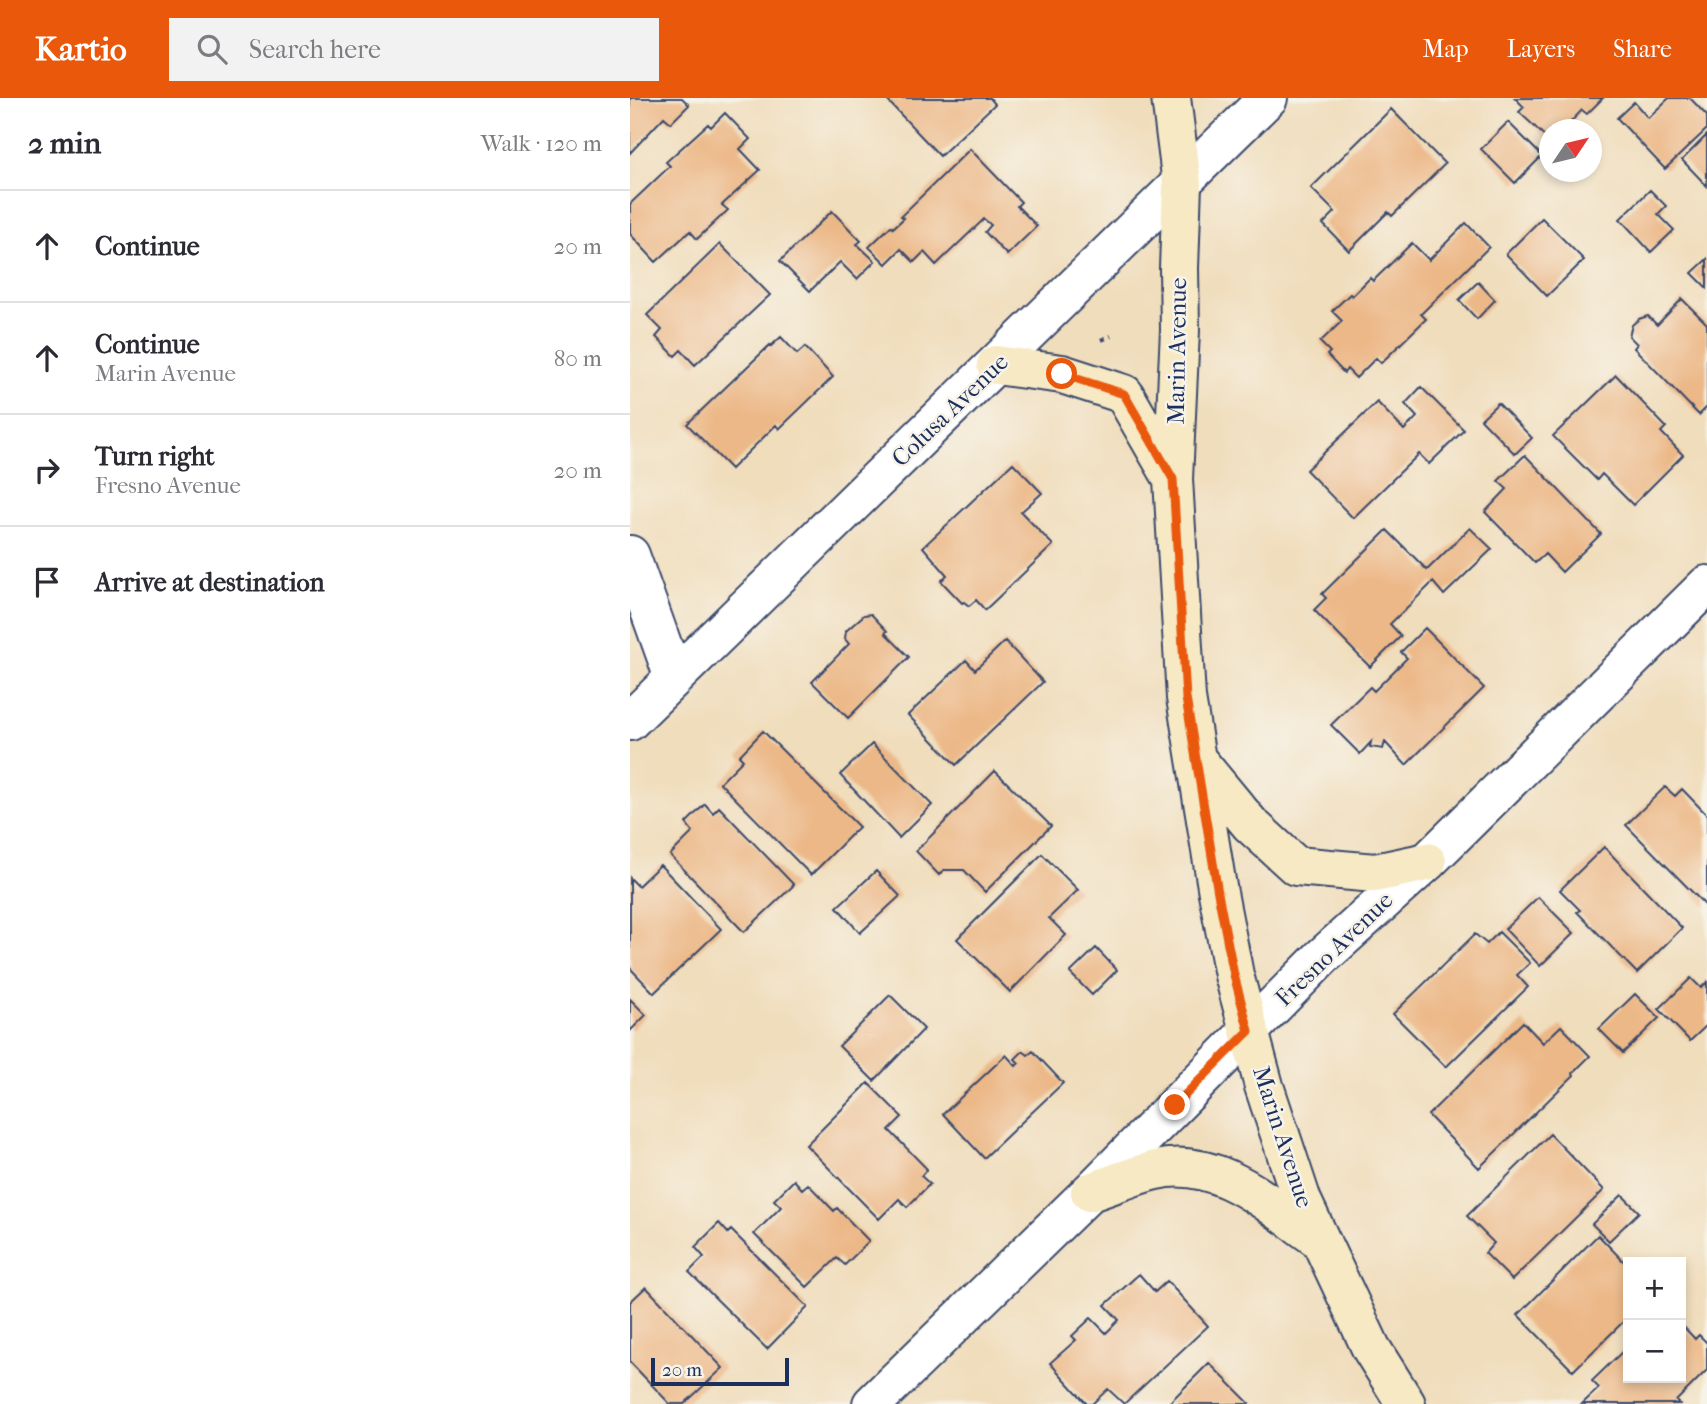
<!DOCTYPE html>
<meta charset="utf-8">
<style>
body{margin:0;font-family:"IM FELL French Canon",serif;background:#f2f2f3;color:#2b2b33}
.controls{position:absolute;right:21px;bottom:21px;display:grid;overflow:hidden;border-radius:0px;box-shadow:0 4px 10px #0003}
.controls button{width:63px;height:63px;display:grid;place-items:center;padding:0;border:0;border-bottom:2px solid #e1e1e2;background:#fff;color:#2b2b33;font:35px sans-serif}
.compass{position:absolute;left:909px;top:21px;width:63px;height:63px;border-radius:50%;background:#fff;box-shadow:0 4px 10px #0003;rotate:55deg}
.scale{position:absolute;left:21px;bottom:18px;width:138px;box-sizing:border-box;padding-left:7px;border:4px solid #1b2f5e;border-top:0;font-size:19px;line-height:24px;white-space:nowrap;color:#1b2f5e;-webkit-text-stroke:5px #f7f3e8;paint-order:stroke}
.stop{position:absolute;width:21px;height:21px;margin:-16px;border:5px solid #ea580c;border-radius:50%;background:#fff}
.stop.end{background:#ea580c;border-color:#fff;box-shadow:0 2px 7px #0008}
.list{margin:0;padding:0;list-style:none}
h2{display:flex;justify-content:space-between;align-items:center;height:91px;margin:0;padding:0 28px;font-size:30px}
h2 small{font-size:23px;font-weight:400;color:#7c7c81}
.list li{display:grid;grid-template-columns:46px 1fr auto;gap:21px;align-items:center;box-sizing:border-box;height:112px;padding:0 28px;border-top:2px solid #e1e1e2}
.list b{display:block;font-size:26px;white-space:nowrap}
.list p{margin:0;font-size:23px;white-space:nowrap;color:#7c7c81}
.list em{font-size:23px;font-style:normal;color:#7c7c81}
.icon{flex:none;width:38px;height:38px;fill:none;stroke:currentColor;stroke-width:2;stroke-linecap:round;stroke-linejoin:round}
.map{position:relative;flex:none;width:1077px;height:1306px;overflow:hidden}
header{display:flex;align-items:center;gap:42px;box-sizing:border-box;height:98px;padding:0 35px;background:#ea580c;color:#fff}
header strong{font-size:33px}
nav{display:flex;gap:38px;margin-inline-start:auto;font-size:24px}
.search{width:490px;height:63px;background:#f2f2f3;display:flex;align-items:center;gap:18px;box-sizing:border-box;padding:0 24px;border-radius:0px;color:#7c7c81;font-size:26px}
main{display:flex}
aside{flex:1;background:#fff}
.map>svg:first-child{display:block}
.building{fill:#ecb887}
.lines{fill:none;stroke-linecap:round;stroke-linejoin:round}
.minor-casing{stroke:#3b496c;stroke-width:42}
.tertiary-casing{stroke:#3b496c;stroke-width:42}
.secondary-casing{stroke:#3b496c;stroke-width:42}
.path{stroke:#3b496c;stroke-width:4.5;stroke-dasharray:5 5;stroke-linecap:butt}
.minor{stroke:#fff;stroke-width:38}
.tertiary{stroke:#fff;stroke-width:38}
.secondary{stroke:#f6e9c3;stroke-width:38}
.route{stroke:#ea580c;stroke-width:9}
.labels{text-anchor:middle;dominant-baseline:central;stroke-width:5;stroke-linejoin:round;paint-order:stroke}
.street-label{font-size:24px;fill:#1b2f5e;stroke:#f7f3e8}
</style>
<header>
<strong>Kartio</strong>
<div class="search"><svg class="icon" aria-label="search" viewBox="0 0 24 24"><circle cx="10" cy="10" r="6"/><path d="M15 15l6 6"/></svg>Search here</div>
<nav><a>Map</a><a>Layers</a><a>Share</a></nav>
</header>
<main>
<aside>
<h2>2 min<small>Walk · 120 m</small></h2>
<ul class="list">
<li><svg class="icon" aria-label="ahead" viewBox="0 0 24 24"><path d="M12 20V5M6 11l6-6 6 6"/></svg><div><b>Continue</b></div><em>20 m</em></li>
<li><svg class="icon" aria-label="ahead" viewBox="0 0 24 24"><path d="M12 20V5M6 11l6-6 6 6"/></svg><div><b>Continue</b><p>Marin Avenue</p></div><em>80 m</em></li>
<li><svg class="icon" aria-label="right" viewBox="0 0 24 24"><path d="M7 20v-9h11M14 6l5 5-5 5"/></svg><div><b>Turn right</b><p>Fresno Avenue</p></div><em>20 m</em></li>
<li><svg class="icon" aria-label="arrive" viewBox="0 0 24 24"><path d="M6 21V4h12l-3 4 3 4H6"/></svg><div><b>Arrive at destination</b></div></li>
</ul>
</aside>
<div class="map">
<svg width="1077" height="1306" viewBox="0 0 1077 1306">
<rect width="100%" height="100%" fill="#f7f3e8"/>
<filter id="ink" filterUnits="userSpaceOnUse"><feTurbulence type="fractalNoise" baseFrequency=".0143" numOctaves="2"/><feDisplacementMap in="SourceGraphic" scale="14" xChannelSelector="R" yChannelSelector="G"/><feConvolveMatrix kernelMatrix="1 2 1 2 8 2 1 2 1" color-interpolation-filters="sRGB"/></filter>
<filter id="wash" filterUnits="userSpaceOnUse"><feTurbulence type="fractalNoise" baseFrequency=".00686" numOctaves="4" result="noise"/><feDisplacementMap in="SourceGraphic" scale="28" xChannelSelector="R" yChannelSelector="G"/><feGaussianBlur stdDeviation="1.57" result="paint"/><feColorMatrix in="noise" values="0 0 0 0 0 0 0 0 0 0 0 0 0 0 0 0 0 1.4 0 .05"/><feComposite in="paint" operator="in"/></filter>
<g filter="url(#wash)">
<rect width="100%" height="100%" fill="#f0ddbc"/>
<g id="blocks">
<path class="building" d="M0,0h52l7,7 -18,18 -7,-6 -34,36z
M255,0h105l5,6 -55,52z
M885,0h88l-16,16 -5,-4 -19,20h-13v11l-31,-29 5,-5z
M1039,0h21l17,18v13l-42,40 -48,-51 17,-16 14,16z
M761,11l54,55 -53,52 -4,-4 -39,39 -26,-27 12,-12 -24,-24z
M95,15l25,26 -10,10 20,21 -38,35 6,5 -31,29 -7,-8 -34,31 -26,-28v-30l40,-38 -4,-4 42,-38 3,3z
M878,24l34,34 -27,27 -34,-34z
M1077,37v51l-25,-26z
M340,51l51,53 -4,4 20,20 -30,29 -22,-23 6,-7 -7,-6 -48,46 -12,-13 -10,10 -13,-13 -15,15 -17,-17 22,-21 2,2 11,-10 -3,-2z
M1020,92l16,16 -8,8 16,16 -23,22 -31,-33z
M202,113l29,30 -4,3 18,17 -18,18 -17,-17 -30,29 -30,-30z
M912,120l42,42 -37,36 -41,-42z
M836,125l23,24 -68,67 5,5 -45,44 -5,-5 -20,20 -9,-9 -3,4 -17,-18 3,-3 -10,-10 22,-21 -10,-10 18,-17 2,2 18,-18 3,3 39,-38 17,17z
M90,146l50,51 -75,70 -14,-15 -6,6 -19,-19 6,-7 -15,-15z
M1077,161v29l-15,-15z
M848,184l17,18 -18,19 -18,-19z
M1052,201l25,25v83l-8,8 -65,-67 3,-4 -8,-8 3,-11 7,-6 9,-3 9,9z
M151,239l16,17 8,-7 28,30 -54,52 -3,-4 -45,44 -44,-45 83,-79 1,1z
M986,277l50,52 -5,5 22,23 -50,50 -31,-31 -5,6 -44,-44z
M791,289l43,43 -35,34 -10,-10 -66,64 -47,-48 71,-68 27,28 13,-13 -12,-13z
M868,305l34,35 -17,16 -34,-35z
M895,357l76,79 -39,38 -17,-18 -10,9 -50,-51 22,-23 -9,-8z
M383,365l29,30 -21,19 32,33 -68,65 -9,-10 -7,6 -5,-4 -2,1 -21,-22 6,-6 -24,-28z
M840,430l22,21 -48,46 -11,-13 -43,42 11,12 -31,31 -56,-57 12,-12 -4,-4 65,-64 40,40z
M241,516l16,17 -2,2 24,24 -61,61 -36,-36 37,-38 -4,-5 1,-8 18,-16z
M795,530l59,60 -78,77 -21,-23 -2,7 -13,-2 1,-5 -11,12 -29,-29 39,-38 4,4 33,-33 -6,-6z
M375,543l38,41 -87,83 -48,-50 58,-55 9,10z
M133,633l96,96 -48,48 -91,-92 23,-23 -4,-4z
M242,646l60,61 -33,33 -59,-63z
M365,673l56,55 -66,66 -21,-22h-20l-5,5 -23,-24z
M1035,689l10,9 7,-7 25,26v92l-81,-82z
M75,706l8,9 6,-6 75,78 -50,47 -74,-77 23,-23 -7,-9z
M974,749l78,81 -45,45 -60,-61 3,-2 -20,-20z
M412,756l36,36 -29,28 17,17 -56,57 -53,-53z
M30,767l61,64 -67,64 -24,-25v-90l8,8z
M246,773l24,25 -40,37 -23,-26z
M908,799l36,36 -34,33 -35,-37z
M869,834l31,31 -13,12 11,12 -82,80 -53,-53 82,-80 12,10z
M466,850l21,22 -25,25 -22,-22z
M1061,880l10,10 6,-6v43l-17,16 -31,-32z
M1005,896l24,24 -36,35 -24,-24z
M260,897l34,34 -50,52 -35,-35z
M0,901l16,16 -16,16z
M893,924l20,21 18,-17 29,30 -17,17 1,2 -95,93 -51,-53z
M393,953l5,4 5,-4 30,32 -79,75 -41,-44 63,-59 10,11 3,-3 -4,-4z
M238,985l34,34 -13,13 38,39 -6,7 9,8 -23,23 -8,-8 -20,20 -73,-74z
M920,1036l54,56 -92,90 -27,-27 9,-10 -27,-27z
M164,1082l8,9 6,-5 26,27 3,-3 32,33 -24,24 -8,-7 -30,29 -53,-53 27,-27 -7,-7z
M992,1097l17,17 -30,29 -17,-17z
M89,1125l9,10 3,-3 77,77 -41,42 -78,-77 15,-15 -9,-10z
M968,1137l30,31v51l-55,54 -55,-56z
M509,1176l16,18 12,-11 41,45 -84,78 -16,-15 -16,15h-5l-37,-41 26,-23 -4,-4 19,-18 15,15 13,-13 -14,-15z
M16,1189l77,81 -39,36h-14l-40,-42v-60z
M1051,1226l14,15 4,-4 8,8v27l-31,31 3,3h-97l17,-16 -7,-7 36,-35v32h53z
M579,1265l40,40 -2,1h-79z"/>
</g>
</g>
<g filter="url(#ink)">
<use href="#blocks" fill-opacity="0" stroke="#3b496c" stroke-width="2"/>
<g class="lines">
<g class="minor-casing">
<path id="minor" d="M0,457l44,123
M242,1306l218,-212 232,-235 105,-95 280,-277"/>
</g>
<g class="tertiary-casing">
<path id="tertiary" d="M0,623l638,-623"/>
</g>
<g class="secondary-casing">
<path id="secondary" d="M541,0l11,86 -3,84 1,62 -7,149 13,219 32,195 16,82 30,111 38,115 69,147 35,56
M366,267l66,9 62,20 49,85
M567,662l53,64 46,42 79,7 52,-11
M460,1094c22,-7 44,-17 66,-22 62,-15 117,38 164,70"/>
</g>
<path class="path" d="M471,242l10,-4"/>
<use href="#minor" class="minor"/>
<use href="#tertiary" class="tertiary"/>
<use href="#secondary" class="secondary"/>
</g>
</g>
<g class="lines" filter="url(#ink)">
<path class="route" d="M432,276l62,20 49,85 13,219 32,195 16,82 15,56 -74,74"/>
</g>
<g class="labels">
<g class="street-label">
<text transform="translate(547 253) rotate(-89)">Marin Avenue</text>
<text transform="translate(320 312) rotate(-44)">Colusa Avenue</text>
<text transform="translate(704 851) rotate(-44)">Fresno Avenue</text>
<text transform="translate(653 1039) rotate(72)">Marin Avenue</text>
</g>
</g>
</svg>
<div class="controls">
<button>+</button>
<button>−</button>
</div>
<svg class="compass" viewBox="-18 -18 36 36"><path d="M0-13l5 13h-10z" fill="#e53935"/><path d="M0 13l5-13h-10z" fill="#7c7c81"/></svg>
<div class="scale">20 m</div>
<div class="stop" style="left:432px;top:276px"></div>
<div class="stop end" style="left:545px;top:1007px"></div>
</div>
</main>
